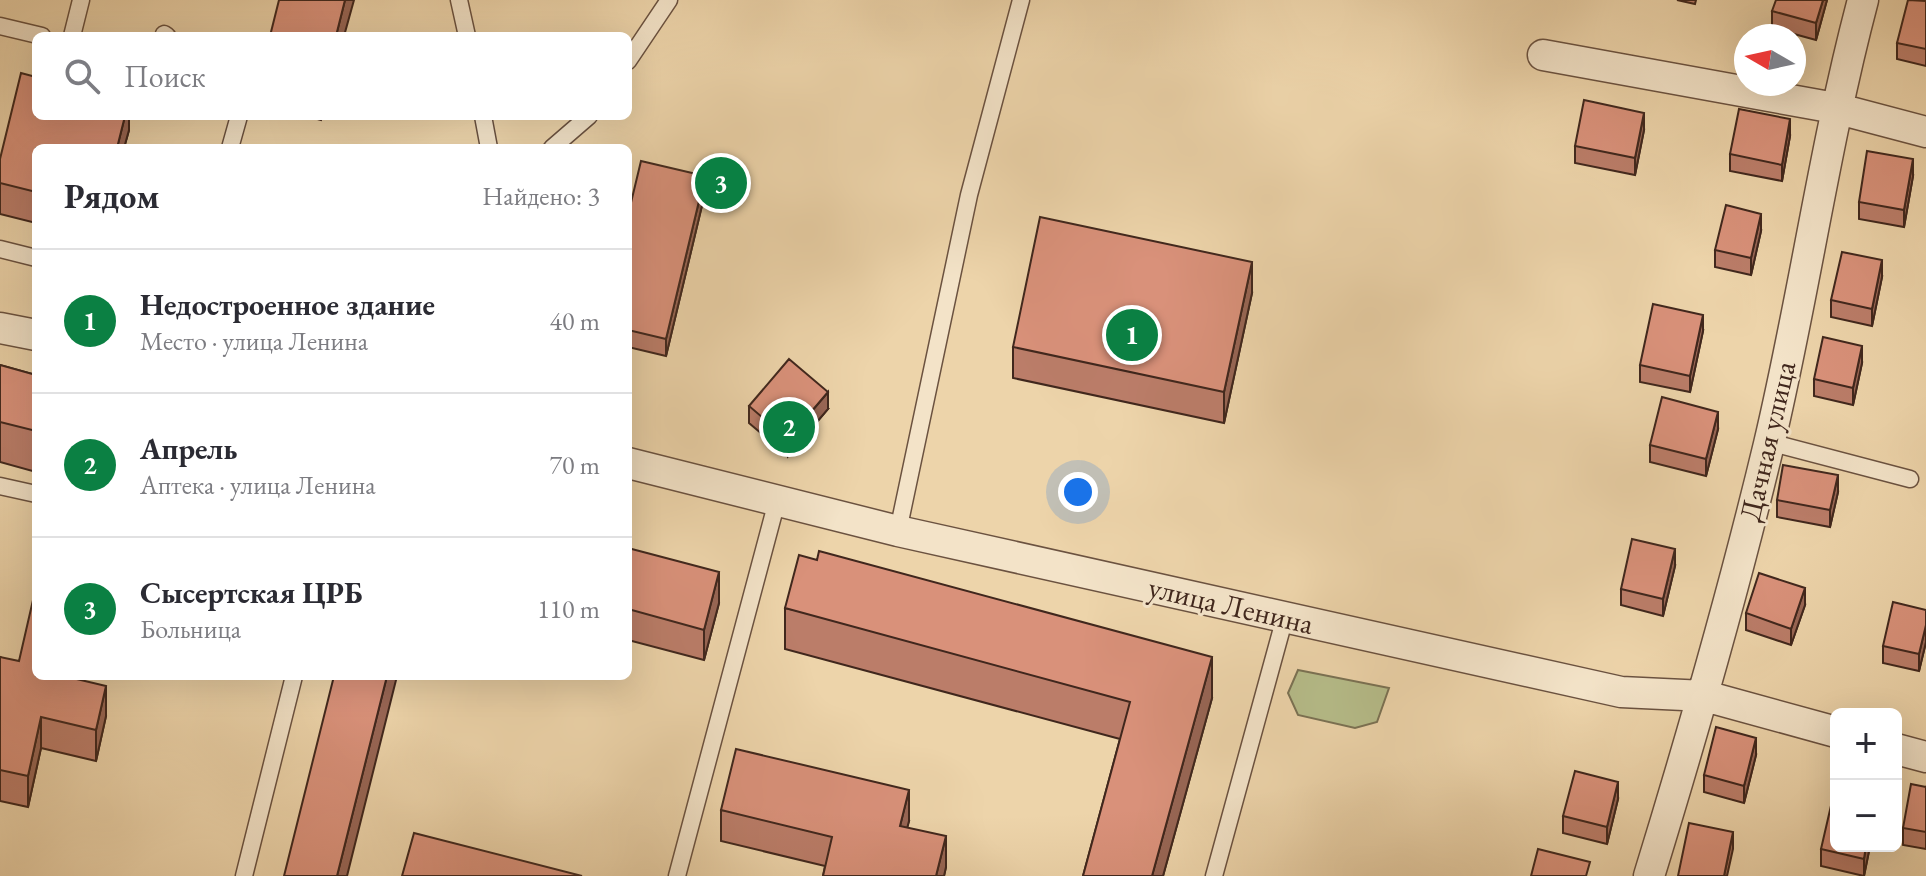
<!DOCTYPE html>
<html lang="ru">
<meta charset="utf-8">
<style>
body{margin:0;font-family:"EB Garamond",serif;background:#f7f7f7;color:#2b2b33}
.controls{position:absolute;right:24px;bottom:24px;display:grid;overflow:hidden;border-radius:12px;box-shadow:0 8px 32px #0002}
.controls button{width:72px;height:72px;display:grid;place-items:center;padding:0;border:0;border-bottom:2px solid #e1e1e2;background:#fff;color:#2b2b33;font:40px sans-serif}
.compass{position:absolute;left:1734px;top:24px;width:72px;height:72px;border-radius:50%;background:#fff;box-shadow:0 8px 32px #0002;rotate:279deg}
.you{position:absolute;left:1078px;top:492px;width:28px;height:28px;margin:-20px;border:6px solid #fff;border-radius:50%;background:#1a73e8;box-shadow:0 0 0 12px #1a73e833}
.badge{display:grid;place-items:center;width:52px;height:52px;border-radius:50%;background:#0b8043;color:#fff;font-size:26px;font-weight:700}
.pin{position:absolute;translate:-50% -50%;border:4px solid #fff;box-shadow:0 2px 8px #0006}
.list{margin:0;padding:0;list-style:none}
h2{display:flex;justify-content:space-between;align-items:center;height:104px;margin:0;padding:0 32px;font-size:34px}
h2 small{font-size:26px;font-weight:400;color:#7c7c81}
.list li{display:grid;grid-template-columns:52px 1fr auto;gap:24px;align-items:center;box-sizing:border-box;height:144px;padding:0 32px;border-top:2px solid #e1e1e2}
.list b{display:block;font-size:30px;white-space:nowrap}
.list p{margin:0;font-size:26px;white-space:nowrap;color:#7c7c81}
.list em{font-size:26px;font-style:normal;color:#7c7c81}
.icon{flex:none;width:44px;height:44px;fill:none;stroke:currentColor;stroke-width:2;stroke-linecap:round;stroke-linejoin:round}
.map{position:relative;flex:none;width:1926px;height:876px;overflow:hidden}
.search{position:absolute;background:#fff;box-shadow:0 8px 32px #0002;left:32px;top:32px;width:600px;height:88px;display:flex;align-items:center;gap:20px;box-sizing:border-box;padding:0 28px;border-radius:12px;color:#7c7c81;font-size:30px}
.panel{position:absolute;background:#fff;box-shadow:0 8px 32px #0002;left:32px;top:144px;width:600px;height:536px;border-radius:12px}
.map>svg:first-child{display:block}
.grass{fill:#b6bd8a;stroke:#7b7254;stroke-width:2}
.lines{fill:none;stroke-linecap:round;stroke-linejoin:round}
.service-casing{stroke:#6b5240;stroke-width:19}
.minor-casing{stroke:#6b5240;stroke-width:33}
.service{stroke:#f3e3c8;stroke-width:16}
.minor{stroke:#f3e3c8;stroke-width:30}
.wall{fill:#bb7d69;stroke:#40271d;stroke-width:2}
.shaded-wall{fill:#986655;stroke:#40271d;stroke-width:2}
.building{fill:#d9917a;stroke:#40271d;stroke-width:2}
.labels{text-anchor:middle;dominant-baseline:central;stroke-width:6;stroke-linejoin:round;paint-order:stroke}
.street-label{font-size:30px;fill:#40271d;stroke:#f3e3c8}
</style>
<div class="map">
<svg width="1926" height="876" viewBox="0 0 1926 876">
<rect width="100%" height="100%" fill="#edd4aa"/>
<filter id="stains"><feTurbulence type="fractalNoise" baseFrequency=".0025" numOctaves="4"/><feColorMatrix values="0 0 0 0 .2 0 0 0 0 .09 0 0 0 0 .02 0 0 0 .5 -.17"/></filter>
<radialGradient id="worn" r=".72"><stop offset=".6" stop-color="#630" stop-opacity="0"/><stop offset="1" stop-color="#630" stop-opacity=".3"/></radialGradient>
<path class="grass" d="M1298,670l91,18 -12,34 -22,6 -57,-13 -10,-22z"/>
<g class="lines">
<g class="service-casing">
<path id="service" d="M459,0l8,36
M0,26l42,10
M164,34l3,2
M72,36l9,-36
M628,61l41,-61
M483,116l6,32
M230,148l9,-32
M552,148l37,-32
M0,249l36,9
M1769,442l141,37
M0,486l36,8
M898,531l71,-336 52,-195
M244,876l50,-200
M677,876l100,-375
M1214,876l71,-259"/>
</g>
<g class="minor-casing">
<path id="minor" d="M1543,55l292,53 91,24
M0,328l36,7
M628,463l270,68 723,161 84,4 131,36
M1896,749l30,8
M1649,876c44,-143 85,-286 120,-432 35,-147 55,-297 94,-444"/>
</g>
<use href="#service" class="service"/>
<use href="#minor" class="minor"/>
</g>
<path class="wall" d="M1677,0h19l-1,4z
M1827,0l-11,40 -44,-12v-17z
M1926,1v65l-29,-7v-16z
M129,116v14l-5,18h-88v75l-36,-9v-55z
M306,116h16l-1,4z
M1644,130l-9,45 -60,-12v-17z
M1790,136l-8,45 -52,-10v-17z
M1913,176l-9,51 -45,-8v-17z
M705,193l-39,163 -38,-9v-132z
M1761,231l-10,44 -36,-8v-17z
M1882,277l-10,49 -41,-9v-17z
M1252,293l-28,130 -211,-45v-31z
M1703,331l-13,61 -50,-10v-17z
M1862,363l-9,42 -39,-9v-17z
M0,365l36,10v97l-36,-10z
M749,406l79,3 -40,47 -39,-33z
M1718,429l-12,47 -56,-14v-17z
M1838,492l-8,35 -53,-10v-17z
M628,548l91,55 -15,57 -76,-20z
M1675,566l-12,50 -42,-11v-16z
M1805,605l-14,40 -45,-15v-17z
M785,608l427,90 -49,178h-80l37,-137 -335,-90z
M1926,610v32l-7,29 -36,-8v-17z
M0,657l36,19 70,40 -10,45 -55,-13 -13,59 -28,-6z
M1756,755l-12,48 -40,-11v-17z
M1926,787v62l-23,-4v-17z
M1618,799l-11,45 -44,-11v-17z
M721,810l188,11 -2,6 39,40 -2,9h-121l2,-10 -104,-25z
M1870,846l-6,30 -43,-10v-17z"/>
<path class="shaded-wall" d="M345,0h9l-10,36h-8z
M1823,0h4l-11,40v-17z
M1644,113v17l-9,45v-17z
M125,116h4v14l-5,18h-7z
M1790,119v17l-8,45v-16z
M1913,159v17l-9,51v-17z
M705,176v17l-39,163v-17z
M1761,214v17l-10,44v-17z
M1882,260v17l-10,49v-17z
M1252,262v31l-28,130v-31z
M1703,315v16l-13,61v-16z
M1862,346v17l-9,42v-17z
M828,392v17l-40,47v-17z
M1718,412v17l-12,47v-17z
M1838,475v17l-8,35v-17z
M1675,549v17l-12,50v-17z
M719,572v31l-15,57v-30z
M1805,588v17l-14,40v-16z
M1926,625v17l-7,29v-17z
M1212,657v41l-49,178h-11z
M387,676h10l-50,200h-10z
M106,686v30l-10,45v-31z
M41,717v31l-13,59v-31z
M1756,738v17l-12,48v-17z
M1618,782v17l-11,45v-17z
M909,790v31l-9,35v-30z
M1733,832v17l-6,27h-3z
M946,836v31l-2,9h-8z
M1866,846h4l-6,30v-17z"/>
<path class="building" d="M279,0h66l-9,36h-66z
M1776,0h47l-7,23 -44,-12z
M1908,0l18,1v48l-29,-6z
M21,73l15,4v39h89l-8,32h-81v44l-36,-9v-24z
M1584,100l60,13 -9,45 -60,-12z
M1739,109l51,10 -8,46 -52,-11z
M1867,151l46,8 -9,51 -45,-8z
M641,161l64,15 -39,163 -38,-9v-115z
M1726,205l35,9 -10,44 -36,-8z
M1040,217l212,45 -28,130 -211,-45z
M1842,252l40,8 -10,49 -41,-9z
M1653,304l50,11 -13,61 -50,-11z
M1823,337l39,9 -9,42 -39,-9z
M789,359l39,33 -40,47 -39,-33z
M0,365l36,10v56l-36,-9z
M1662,397l56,15 -12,47 -56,-14z
M1783,465l55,10 -8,35 -53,-10z
M1632,539l43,10 -12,50 -42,-10z
M628,548l91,24 -15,58 -76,-21z
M819,551l393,106 -60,219h-69l47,-174 -345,-94 14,-53 18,5z
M1759,573l46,15 -14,41 -45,-16z
M33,600l3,1v75h28l42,10 -10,44 -55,-13 -13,59 -28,-6v-113l19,4z
M1893,602l33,8v15l-7,29 -36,-8z
M334,676h53l-50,200h-53z
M1716,727l40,11 -12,48 -40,-11z
M736,749l173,41 -9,36 46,10 -10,40h-113l9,-39 -111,-27z
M1575,771l43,11 -11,45 -44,-11z
M1836,784v62h30l-2,13 -43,-10z
M1911,784l15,3v45l-23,-4z
M1689,823l44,9 -9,44h-46z
M414,833l168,43h-180z
M1538,849l52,13 -4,14h-55z"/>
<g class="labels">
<g class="street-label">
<text transform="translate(1767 441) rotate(-77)">Дачная улица</text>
<text transform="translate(1231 605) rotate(13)">улица Ленина</text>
</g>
</g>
<rect width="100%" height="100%" filter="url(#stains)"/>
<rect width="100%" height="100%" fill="url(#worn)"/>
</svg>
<div class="controls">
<button>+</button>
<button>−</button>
</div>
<svg class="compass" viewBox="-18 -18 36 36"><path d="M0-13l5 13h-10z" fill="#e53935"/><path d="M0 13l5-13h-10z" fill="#7c7c81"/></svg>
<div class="you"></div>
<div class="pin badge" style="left:1132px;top:335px">1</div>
<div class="pin badge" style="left:789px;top:427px">2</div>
<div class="pin badge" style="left:721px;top:183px">3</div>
<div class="search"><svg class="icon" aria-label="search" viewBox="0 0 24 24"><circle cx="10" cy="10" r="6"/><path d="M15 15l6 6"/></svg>Поиск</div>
<section class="panel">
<h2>Рядом<small>Найдено: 3</small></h2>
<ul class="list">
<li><span class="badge">1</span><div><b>Недостроенное здание</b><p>Место · улица Ленина</p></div><em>40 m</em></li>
<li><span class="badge">2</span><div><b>Апрель</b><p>Аптека · улица Ленина</p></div><em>70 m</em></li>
<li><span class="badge">3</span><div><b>Сысертская ЦРБ</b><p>Больница</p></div><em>110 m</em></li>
</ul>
</section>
</div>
